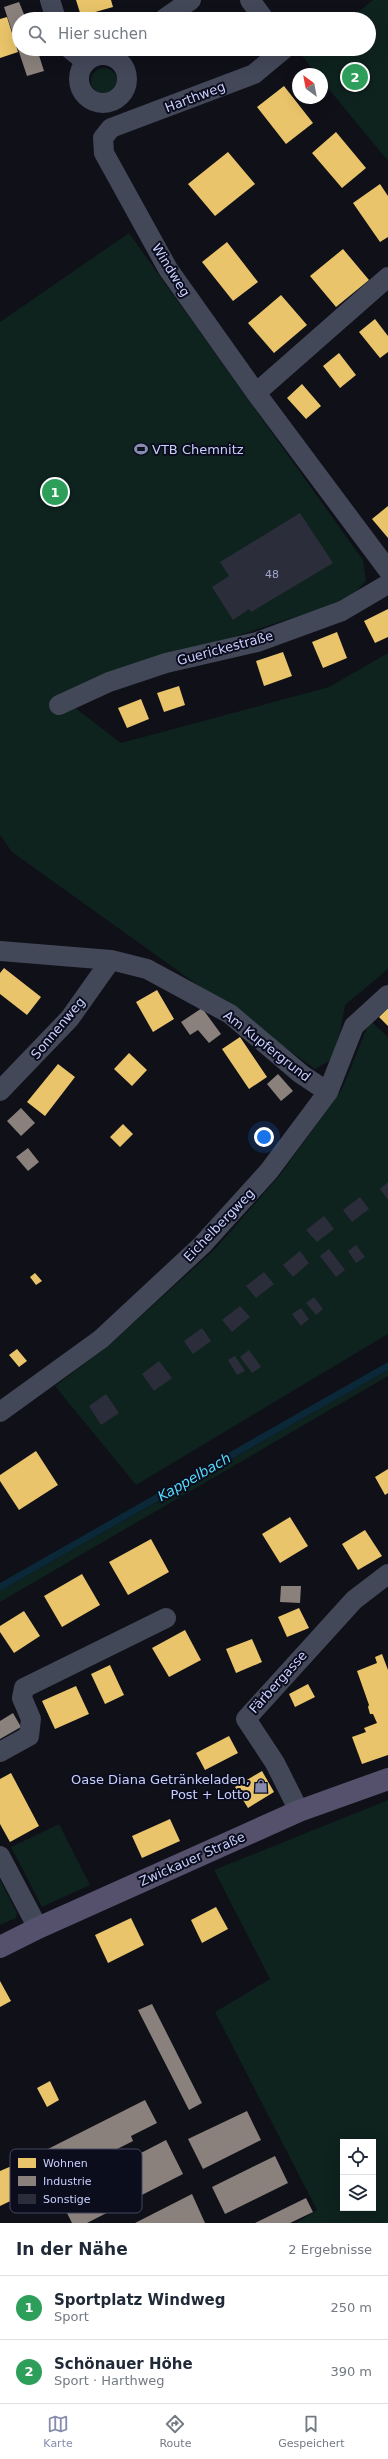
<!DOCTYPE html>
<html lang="de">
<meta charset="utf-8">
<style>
body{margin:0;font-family:"DejaVu Sans",sans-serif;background:#f2f2f3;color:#1f2937}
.controls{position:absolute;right:12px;bottom:12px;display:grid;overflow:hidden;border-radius:0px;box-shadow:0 4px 16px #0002}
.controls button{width:36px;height:36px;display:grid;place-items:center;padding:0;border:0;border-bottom:1px solid #e0e1e3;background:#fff;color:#1f2937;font:20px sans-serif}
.compass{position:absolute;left:292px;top:68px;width:36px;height:36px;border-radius:50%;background:#fff;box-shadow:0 4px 16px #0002;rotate:328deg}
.you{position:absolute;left:264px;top:1137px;width:14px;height:14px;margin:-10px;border:3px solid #fff;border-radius:50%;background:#1a73e8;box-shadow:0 0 0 6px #1a73e833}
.badge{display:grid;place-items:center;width:26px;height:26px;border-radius:50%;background:#878cae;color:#fff;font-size:13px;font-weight:700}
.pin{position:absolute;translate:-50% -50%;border:2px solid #fff;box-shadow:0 1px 4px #0006}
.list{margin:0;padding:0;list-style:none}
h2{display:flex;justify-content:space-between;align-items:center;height:52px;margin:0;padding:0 16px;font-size:17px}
h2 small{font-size:13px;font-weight:400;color:#747a83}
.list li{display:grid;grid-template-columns:26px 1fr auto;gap:12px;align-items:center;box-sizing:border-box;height:64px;padding:0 16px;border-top:1px solid #e0e1e3}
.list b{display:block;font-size:15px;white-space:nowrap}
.list p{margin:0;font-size:13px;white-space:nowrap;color:#747a83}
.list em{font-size:13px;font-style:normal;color:#747a83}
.icon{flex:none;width:22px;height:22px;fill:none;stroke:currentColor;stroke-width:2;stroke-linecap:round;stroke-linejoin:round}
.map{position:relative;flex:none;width:388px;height:2223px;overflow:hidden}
.search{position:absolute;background:#fff;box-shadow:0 4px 16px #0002;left:12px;right:12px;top:12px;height:44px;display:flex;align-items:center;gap:10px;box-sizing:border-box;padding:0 14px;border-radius:22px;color:#747a83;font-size:15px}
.sheet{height:180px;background:#fff}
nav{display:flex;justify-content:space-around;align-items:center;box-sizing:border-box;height:56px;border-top:1px solid #e0e1e3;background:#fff;font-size:11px;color:#747a83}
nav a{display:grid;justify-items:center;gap:2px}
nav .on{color:#878cae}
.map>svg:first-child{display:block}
.green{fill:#0e221e;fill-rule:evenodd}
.water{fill:#0b2838}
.homes{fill:#e9c46a}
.industry{fill:#8a817c}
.building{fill:#2c2d3b}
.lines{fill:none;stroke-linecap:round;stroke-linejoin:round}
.minor{stroke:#434859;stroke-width:20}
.major{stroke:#55516d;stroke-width:22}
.labels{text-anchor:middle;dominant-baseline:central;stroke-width:4;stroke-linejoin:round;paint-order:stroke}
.number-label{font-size:11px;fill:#a0a6cd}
.street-label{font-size:13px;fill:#c7cffe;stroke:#0b0d1c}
.poi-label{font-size:13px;fill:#c7cffe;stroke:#0b0d1c;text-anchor:start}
.water-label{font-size:14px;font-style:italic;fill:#56dbfd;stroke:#0b0d1c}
.key{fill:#0b0d1c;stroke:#434760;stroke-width:1}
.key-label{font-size:11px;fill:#c7cffe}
</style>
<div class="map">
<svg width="388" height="2223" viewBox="0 0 388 2223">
<rect width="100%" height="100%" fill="#0f1018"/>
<path class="green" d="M373,0h15v161l-66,-80v-7h-5l-15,-18 9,-7h58v-30h-20z
M91 81a13 13 0 1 1 26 0a13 13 0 1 1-26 0Z
M129,233l234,327 3,21 -18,19 -124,40 -150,67 47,36 208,-56 59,-34v316l-43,36 -7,39 -9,17 -14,8 -303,-217 -12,-17v-513z
M370,1020l18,17v297l-252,151 -81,-99 53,-40 107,-97 65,-74 62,-86z
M388,1370v6l-388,226v-11z
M388,1800v423h-92l21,-13 -102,-198 55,-33 -56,-109zM343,2142h30v66h-30z
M59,1824l31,61 -48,22 -31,-60z
M0,1880l17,33 -1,5 -16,7z"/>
<path class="water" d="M388,1362v8l-388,221v-8z"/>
<path class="homes" d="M76,0h35l2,7 -32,9z
M7,17l11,35 -18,6v-39z
M284,86l29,37 -27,21 -29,-37z
M336,132l30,36 -24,20 -30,-35z
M228,152l27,32 -40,32 -27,-32z
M380,184l8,12v41l-8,5 -27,-39z
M227,242l31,40 -25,19 -31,-39z
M343,249l26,31 -33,27 -26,-31z
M281,295l26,30 -33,28 -26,-30z
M375,319l13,17v16l-8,6 -21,-26z
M339,353l17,22 -16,13 -17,-22z
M302,384l19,22 -15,13 -19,-21z
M388,506v32l-16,-19z
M388,609v28l-13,6 -11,-22z
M337,632l10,26 -24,10 -11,-26z
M283,652l9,24 -28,10 -8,-25z
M179,686l6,19 -21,7 -7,-19z
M141,699l8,20 -22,9 -9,-20z
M4,968l37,29 -14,18 -27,-21v-21z
M157,990l17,29 -21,13 -17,-30z
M388,1008v18l-9,-9z
M240,1037l27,40 -18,12 -27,-40z
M129,1053l18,17 -15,16 -18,-17z
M58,1064l17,13 -30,39 -18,-14z
M123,1124l10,10 -13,13 -10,-10z
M35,1273l7,8 -6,4 -6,-8z
M17,1349l10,12 -8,6 -10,-12z
M36,1451l22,34 -39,25 -19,-29v-6z
M388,1469v24l-3,2 -10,-18z
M290,1517l18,29 -28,17 -18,-29z
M365,1530l17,26 -24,14 -16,-26z
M151,1539l18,33 -41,23 -19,-33z
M82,1574l18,31 -38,22 -18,-31z
M299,1608l10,20 -22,9 -9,-20z
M24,1611l16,25 -26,17 -14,-21v-6z
M185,1630l16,30 -32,17 -17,-29z
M252,1639l10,23 -26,11 -10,-24z
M382,1654l6,16v85l-26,9 -10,-27 14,-5 -2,-4 13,-5 -4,-9h-3l-2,-7 1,-2 -12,-34 20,-8 -2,-6z
M110,1665l14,30 -19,9 -14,-30z
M308,1684l7,13 -20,10 -6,-13z
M76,1686l13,28 -34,15 -13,-28z
M229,1736l9,17 -33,17 -9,-17z
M262,1771l12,21 -26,16 -13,-21z
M11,1773l28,53 -29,16 -10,-18v-45z
M170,1819l10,22 -38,17 -10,-22z
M216,1907l12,22 -26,14 -11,-23z
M131,1918l13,27 -36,18 -13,-28z
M0,1981l11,20 -11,6z
M50,2081l9,19 -12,7 -10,-19z
M14,2165l13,28 -27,13v-35z"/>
<path class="industry" d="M19,2l7,17h-7v30h18l7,22 -17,5 -23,-69z
M202,1008l19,26 -12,9 -11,-13 -8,5 -9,-13z
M278,1074l15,17 -12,10 -14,-17z
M21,1108l14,15 -14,13 -14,-15z
M28,1148l11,14 -11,9 -12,-14z
M281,1586h20l-1,17 -20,-1z
M13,1713l8,14 -21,12v-18z
M152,2004l50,99 -13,7 -51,-100z
M145,2100l12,23 -26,13 2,5 -83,42 -14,-28z
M247,2111l14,29 -58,29 -15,-30z
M166,2140l17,34 -96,49h-15l-11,-22 79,-40 -3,-6z
M275,2156l13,27 -63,31 -13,-27z
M192,2194l13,29h-70z
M306,2198l7,14 -23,11h-35z"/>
<path class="building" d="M300,513l33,50 -82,49 -2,-3 -16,11 -21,-33 17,-11 -9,-14z
M388,1182v18l-8,-11z
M360,1197l9,12 -17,13 -9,-12z
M324,1216l10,13 -17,13 -11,-12z
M356,1245l9,12 -9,6 -8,-12z
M329,1249l16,21 -9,7 -16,-21z
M300,1251l9,12 -16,14 -10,-12z
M264,1272l10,12 -18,14 -10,-12z
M314,1297l9,12 -7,6 -10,-12z
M240,1306l10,11 -18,15 -10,-12z
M301,1308l8,11 -8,7 -9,-12z
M202,1328l9,13 -18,13 -9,-13z
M249,1350l12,17 -9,6 -12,-16z
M235,1356l10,15 -8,4 -9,-15z
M159,1361l13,17 -18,13 -12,-17z
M106,1394l13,19 -18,12 -12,-19z"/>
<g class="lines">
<path class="minor" d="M50,0l6,19
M250,0l14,19
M164,19l27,-19
M70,49l16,13
M284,49l-30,25 -143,54 -8,10 1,15 64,116 88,124 132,177
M79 79a24 24 0 1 1 48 0a24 24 0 1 1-48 0Z
M256,393l132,-116
M59,705l50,-23 57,-19 91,-21 85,-31 46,-27
M0,951l111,9 36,9 83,45 71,60 27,18
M0,1091l70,-73 41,-58
M0,1412l101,-73 101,-94 67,-74 59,-79 26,-66 34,-31
M0,1752l29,-16 2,-17 -9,-21 2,-10 142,-70
M299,1811l-24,-48 -29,-44 108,-119 34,-26
M0,1856l38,72"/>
<path class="major" d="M0,1947l38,-19 261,-117 89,-32"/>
</g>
<defs>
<g id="stadium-bare" transform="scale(1.08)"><path d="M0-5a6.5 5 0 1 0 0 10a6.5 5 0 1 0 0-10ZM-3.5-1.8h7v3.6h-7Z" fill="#878cae" stroke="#0b0d1c" stroke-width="2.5" paint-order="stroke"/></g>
<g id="shop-bare" transform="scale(1.08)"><path d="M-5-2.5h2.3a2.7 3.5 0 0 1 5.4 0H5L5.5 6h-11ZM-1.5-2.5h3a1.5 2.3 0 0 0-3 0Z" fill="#878cae" stroke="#0b0d1c" stroke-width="2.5" paint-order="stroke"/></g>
</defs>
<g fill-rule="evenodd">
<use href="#stadium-bare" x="141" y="449"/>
<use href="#shop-bare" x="261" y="1786"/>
</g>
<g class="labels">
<g class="number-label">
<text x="272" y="574">48</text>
</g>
<g class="street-label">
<text transform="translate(195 97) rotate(-21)">Harthweg</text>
<text transform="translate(171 270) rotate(58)">Windweg</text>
<text transform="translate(225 648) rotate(-15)">Guerickestraße</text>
<text transform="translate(58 1028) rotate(-50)">Sonnenweg</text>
<text transform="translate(267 1046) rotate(38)">Am Kupfergrund</text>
<text transform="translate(219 1225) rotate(-46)">Eichelbergweg</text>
<text transform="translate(278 1682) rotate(-48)">Färbergasse</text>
<text transform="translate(192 1859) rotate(-24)">Zwickauer Straße</text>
</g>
<g class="poi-label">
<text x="152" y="449">VTB Chemnitz</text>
<text x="250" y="1779" text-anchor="end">Oase Diana Getränkeladen,<tspan x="250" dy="15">Post + Lotto</tspan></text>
</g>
<g class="water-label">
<text transform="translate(194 1477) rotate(-30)">Kappelbach</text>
</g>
</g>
<rect x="10" y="2149" width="132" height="64" rx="6" class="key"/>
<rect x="18" y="2158" width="18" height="10" fill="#e9c46a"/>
<rect x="18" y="2176" width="18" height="10" fill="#8a817c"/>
<rect x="18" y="2194" width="18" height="10" fill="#2c2d3b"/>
<g class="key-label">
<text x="43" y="2167">Wohnen</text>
<text x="43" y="2185">Industrie</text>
<text x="43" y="2203">Sonstige</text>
</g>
</svg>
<div class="controls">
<button><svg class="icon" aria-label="locate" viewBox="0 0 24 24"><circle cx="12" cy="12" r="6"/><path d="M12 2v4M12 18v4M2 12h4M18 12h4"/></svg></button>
<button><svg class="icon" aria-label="layers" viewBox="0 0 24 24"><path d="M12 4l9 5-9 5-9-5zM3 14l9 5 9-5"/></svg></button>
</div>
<svg class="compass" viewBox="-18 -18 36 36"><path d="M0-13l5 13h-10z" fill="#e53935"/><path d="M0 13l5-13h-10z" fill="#747a83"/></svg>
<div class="you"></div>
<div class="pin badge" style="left:55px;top:492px;background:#2e9e5b">1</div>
<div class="pin badge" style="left:355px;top:77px;background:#2e9e5b">2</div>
<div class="search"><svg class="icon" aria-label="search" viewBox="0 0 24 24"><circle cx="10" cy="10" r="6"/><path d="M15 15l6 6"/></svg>Hier suchen</div>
</div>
<section class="sheet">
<h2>In der Nähe<small>2 Ergebnisse</small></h2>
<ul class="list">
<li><span class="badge" style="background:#2e9e5b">1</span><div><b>Sportplatz Windweg</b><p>Sport</p></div><em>250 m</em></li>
<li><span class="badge" style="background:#2e9e5b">2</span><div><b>Schönauer Höhe</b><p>Sport · Harthweg</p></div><em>390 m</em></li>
</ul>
</section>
<nav>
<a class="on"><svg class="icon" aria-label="map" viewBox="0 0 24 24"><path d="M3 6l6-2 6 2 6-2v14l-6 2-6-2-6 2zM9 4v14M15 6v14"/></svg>Karte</a>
<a><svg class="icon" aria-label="directions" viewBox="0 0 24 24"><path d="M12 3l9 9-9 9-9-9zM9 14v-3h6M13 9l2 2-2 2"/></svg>Route</a>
<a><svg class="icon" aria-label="saved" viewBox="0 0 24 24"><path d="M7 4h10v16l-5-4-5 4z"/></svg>Gespeichert</a>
</nav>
